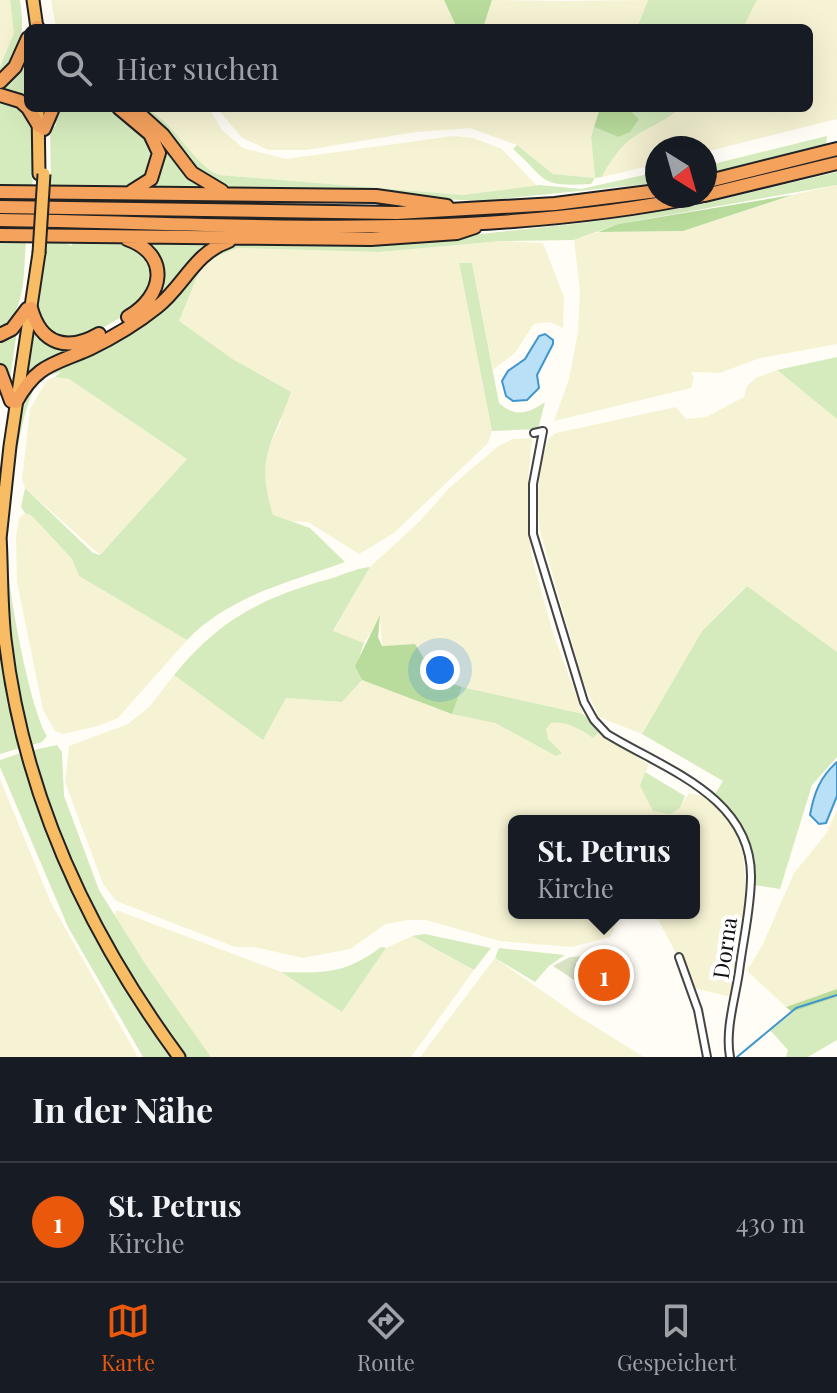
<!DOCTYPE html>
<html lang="de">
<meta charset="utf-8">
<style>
body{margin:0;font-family:"Playfair Display",serif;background:#242831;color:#f1f3f6}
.compass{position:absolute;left:645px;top:136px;width:72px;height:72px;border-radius:50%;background:#171b24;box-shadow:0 8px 32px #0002;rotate:143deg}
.you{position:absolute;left:440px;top:670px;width:28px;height:28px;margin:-20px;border:6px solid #fff;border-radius:50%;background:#1a73e8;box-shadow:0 0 0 12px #1a73e833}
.badge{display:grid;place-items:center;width:52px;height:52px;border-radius:50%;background:#ea580c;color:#fff;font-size:26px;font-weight:700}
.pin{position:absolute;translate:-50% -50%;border:4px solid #fff;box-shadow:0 2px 8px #0006}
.popup{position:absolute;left:508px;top:815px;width:192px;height:104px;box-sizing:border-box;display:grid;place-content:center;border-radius:12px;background:#171b24;filter:drop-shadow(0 2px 6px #0005);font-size:26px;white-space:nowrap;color:#9ea1a6}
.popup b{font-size:30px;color:#f1f3f6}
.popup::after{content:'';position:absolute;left:50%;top:100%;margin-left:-16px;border:16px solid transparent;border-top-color:#171b24}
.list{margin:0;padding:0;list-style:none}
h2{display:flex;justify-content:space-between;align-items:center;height:104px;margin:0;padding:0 32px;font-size:34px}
h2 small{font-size:26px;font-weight:400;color:#9ea1a6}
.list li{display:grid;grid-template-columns:52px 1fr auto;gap:24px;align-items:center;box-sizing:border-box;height:120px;padding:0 32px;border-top:2px solid #363941}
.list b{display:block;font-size:30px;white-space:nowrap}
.list p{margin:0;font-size:26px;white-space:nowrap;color:#9ea1a6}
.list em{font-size:26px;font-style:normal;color:#9ea1a6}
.icon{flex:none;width:44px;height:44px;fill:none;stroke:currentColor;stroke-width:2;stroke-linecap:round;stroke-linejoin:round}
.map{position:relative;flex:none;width:837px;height:1057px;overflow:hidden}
.search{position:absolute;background:#171b24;box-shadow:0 8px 32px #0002;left:24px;right:24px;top:24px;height:88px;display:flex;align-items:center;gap:20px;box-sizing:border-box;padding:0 28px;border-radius:12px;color:#9ea1a6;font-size:30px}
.sheet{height:224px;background:#171b24}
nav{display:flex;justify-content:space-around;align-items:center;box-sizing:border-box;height:112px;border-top:2px solid #363941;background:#171b24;font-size:22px;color:#9ea1a6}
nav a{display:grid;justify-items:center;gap:4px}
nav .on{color:#ea580c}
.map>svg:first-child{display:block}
.farmland{fill:#f6f3d4}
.green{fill:#d5ebbd}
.forest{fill:#b9dc9c}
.cemetery{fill:#d9e3c4}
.water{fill:#b9e0f7;stroke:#3f96cf;stroke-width:2}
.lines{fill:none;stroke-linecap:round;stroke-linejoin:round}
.stream{stroke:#3f96cf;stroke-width:2}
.minor-casing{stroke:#444;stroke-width:10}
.trunk-casing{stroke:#222;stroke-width:15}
.motorway-casing{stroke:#222;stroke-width:16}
.minor{stroke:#fff;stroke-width:6}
.trunk{stroke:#f7bc64;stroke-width:11}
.motorway{stroke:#f5a25d;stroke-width:12}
.trunk-bridge-casing{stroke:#222;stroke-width:15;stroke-linecap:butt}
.trunk-bridge{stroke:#f7bc64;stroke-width:11}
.labels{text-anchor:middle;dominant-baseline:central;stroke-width:8;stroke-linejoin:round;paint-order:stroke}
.street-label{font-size:22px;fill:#111;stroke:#fff}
</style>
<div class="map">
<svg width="837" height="1057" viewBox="0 0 837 1057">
<rect width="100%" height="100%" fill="#fffdf5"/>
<path class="farmland" d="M0,0h10l5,33 -15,34z
M51,0h393l13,28h-401z
M492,0l69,1 87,-1 -11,28h-154z
M757,0h80v119l-132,33v-4h-48v16l-55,13 16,-29 22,-18 41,-22h128v-80h-66z
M146,108h63l13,22 21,18 43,11 167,-23 20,2 29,11 35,37 -74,9 -243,-20 -21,-12z
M217,108h383l-9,29 4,41 -42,-4 -36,-29 -47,-17 -54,4 -110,18h-38l-27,-13z
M837,185v159l-77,14 -40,15 -29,-1 3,6 -3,10 -137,33 15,-42 9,-47 2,-41 -6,-51 24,-8 85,-1 109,-36z
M503,241l40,2 21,54 -1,31 -13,-6 -16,2 -19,29 -22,17 -21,-107 -13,1 33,167 -4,12 -94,90 -35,21 -51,-32 -26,-1 -9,-6 -9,-29v-28l17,-37 -47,-61 -56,-39 21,-49 12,-14 27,-10 141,4z
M777,370l60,49v233l-91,-66 -44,45 -60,103 -43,-17 -15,-33 -44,-153 -3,-31 5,-40 7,-22 7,-5 120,-26 10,12 20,-2 38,-20 3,-11 9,-8z
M55,377l14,2 118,80 -87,96 -75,-67 -3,-9 8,-70 17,-29z
M532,438l-4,43 3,73 22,79 30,81 -139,-31 -18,-17 -11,-22 -33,2 -2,-29 -16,26 -31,-11 37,-65 50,-46 28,-32 49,-42 16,-8z
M25,513l7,3 40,43 7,17 108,64 -69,78 -20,8 -35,8 -8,-3 -12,-21 -26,-128 -1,-46 3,-17z
M174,675l89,65 23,-42 56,4 20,-22 42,13 28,14 63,16 61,33 -9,-18 -1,-9 5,-6 10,-1 15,5 17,11 7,-7 49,34 -7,14 38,28 9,-14 14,3 25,23 8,15 7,20 3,37 -16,106 -36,-9 -35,-67 -9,-8h44v-92h-180v92h108l-12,24 -38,10 -72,-6 -74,-21h-18l-22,4 -36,25 -47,9 -49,-11h-19l-119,-46 -13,-17 -38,-102 4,-36 59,-22 22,-18z
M0,779l51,124 87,154h-138z
M837,809v180l-51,18 -39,-36 16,-27 31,-71 32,-39z
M116,910l165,62 61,40 44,-64 26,-12 62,34 -63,87h-200l-65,-92 -31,-49z
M495,958l86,60 63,39h-224z"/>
<path class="green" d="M10,0h10c5,33 2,53 -20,78v-11l14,-34z
M648,0h109l-14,28h-106z
M28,47v57l-28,-11v-8z
M0,98c45,4 34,59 32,89h-32z
M59,108c49,0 63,-5 95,38l-5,31 -21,11 -77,-2 -1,-58 6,-2 -1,-5h-5z
M128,108l81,81 -61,-1 14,-27z
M137,108c32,0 52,56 83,67l243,20 77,-10 41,4 76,-17v11l-177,18 -257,-13 -20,-9z
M628,108h53c-40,30 -52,19 -79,69l-7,1 -4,6c-54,3 -43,-4 -78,-35l4,-4 36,29 42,4 -4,-41 3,-10 24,10 21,-18z
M827,136l-1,9 -121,30v-9z
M837,172v13l-219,39 -44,16 -72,1 -123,11 -141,-4 -27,10 -12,14 -20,49 55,39 57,32c-19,54 -36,64 -18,123l37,13 35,34c-55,20 -116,34 -158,78l-108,-64 -7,-17 -40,-43 -7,-3 -4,-6 4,-19 68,65 7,2 87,-96 -118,-80 -14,-2 6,-5c-8,2 -16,4 -22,10 -21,22 -32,142 -32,174 1,35 23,153 40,180l-5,6 -14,4 -19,-102 -4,-99 11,-109 8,-39 12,-19 106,-56 61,-64 28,-13 196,-5 163,-18 99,-15z
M46,240l19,2 6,4 3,-5c40,1 66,-7 81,37l-16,29 -56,32 -30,-1 -16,-22z
M169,240l2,3 50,-1 -65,64 -132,76 10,-58 2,6 50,15 51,-30 23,-26 -18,-46z
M0,242h26c-3,30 1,69 -26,87z
M459,263h13l27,140c15,14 30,11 46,-1l-7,27 -46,2z
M17,331l-8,54 -9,-20v-24z
M837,357v62l-60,-49z
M370,567l-37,64 31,12 -8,23 6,14 -20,22 -56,-4 -23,42 -89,-65c45,-55 87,-77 155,-96 14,-4 27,-11 41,-12z
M747,586l90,66v105l-25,28 -32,104 -26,-4c-2,-39 -9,-65 -39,-91l8,-13 -81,-47 60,-103z
M0,632l5,47 15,69 -20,6z
M462,687l121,27 17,17 -7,7c-13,-9 -25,-17 -42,-15l-5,6 2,10 14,14 -6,3 -61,-33 -43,-9z
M57,745l5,7 2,44 35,94 47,75 65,92h-28l-38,-52 -78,-143 -38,-111z
M21,753c33,112 83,210 151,304h-29l-75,-130 -68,-160v-7z
M645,772l40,24 -5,12 -10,6 -17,-3 -13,-25z
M425,934l66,14 -17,22 -62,-34z
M381,947l5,1 -44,64 -61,-40c44,1 64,2 100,-25z
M499,948l66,7 -16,11 -14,16 -40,-24z
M837,997v43l-29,17h-22l2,-7 -19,-21 23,-17z"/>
<path class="forest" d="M444,0h48l-9,28h-26z
M600,108h28l11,11 -9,13 -12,5 -24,-10z
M792,195l-109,36 -85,1 20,-8z
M380,615l-2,22 4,9 33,-2 21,34 26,9 -10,27 -90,-34 -7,-14z
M837,989v8l-45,15 -6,-5z"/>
<path class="cemetery" d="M587,956l23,3 -3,7 -10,5 2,6 -8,14 -38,-25 17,-9z"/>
<path class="water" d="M545,334l8,6v4l-16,31 2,13 -12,12 -14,1 -7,-5 -4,-15 6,-10 17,-12 14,-23z
M837,762v34l-11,27 -7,1 -9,-9c4,-22 10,-38 27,-53z"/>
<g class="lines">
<path class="stream" d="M737,1057l59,-49 41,-13"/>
<g class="minor-casing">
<path id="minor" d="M534,433l9,-2 -10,53v50l51,168 10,18 13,14c57,35 144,62 144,142 0,32 -8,64 -12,96 -4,27 -14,58 -9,85
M679,957l19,53 9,47"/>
</g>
<g class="trunk-casing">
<path id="trunk" d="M33,0l4,28
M38,108l1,66
M0,535c2,35 1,69 5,104 18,156 82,293 174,418
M0,539l10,-93 29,-193"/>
</g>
<g class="motorway-casing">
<path id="motorway" d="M37,27l1,1
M0,82l15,-15 13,-29
M0,95l20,6 8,7
M28,108l11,18
M119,108l31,26 9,19 -8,26 -19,12
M133,108l30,27 29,38 30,18
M44,129l9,-21
M705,182l132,-33
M0,192l376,4 71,10
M705,195l132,-32
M0,207l397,6 158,-9 102,-13
M0,220c231,3 472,23 700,-24
M0,235l371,4 86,-6 18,-6
M127,239c44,16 37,57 1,78
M31,308c10,37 37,44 68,26
M0,335l12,-6 15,-20
M0,371l11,30
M16,402c21,-38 37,-37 73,-53 23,-11 48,-26 68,-42 27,-21 37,-54 72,-66"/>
</g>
<use href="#minor" class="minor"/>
<use href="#trunk" class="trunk"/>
<use href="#motorway" class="motorway"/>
<g class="trunk-bridge-casing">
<path id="trunk-bridge" d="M39,253l5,-79"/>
</g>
<use href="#trunk-bridge" class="trunk-bridge"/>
</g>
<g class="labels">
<g class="street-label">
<text transform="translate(724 948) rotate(-82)">Dorna</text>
</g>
</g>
</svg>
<svg class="compass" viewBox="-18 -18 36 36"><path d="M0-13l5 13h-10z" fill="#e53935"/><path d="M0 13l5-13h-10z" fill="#9ea1a6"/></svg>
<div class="you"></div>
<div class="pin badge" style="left:604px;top:975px">1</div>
<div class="popup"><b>St. Petrus</b>Kirche</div>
<div class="search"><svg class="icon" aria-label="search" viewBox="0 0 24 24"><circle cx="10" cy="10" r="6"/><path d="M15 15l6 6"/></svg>Hier suchen</div>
</div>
<section class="sheet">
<h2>In der Nähe<small></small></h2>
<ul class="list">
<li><span class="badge">1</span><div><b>St. Petrus</b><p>Kirche</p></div><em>430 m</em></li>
</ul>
</section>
<nav>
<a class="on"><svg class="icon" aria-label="map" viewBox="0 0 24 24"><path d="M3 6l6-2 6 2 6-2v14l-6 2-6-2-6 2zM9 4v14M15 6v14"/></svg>Karte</a>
<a><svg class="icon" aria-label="directions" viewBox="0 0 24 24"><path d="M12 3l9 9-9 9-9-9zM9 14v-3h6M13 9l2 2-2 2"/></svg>Route</a>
<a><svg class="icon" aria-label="saved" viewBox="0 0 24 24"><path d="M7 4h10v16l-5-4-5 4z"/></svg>Gespeichert</a>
</nav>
